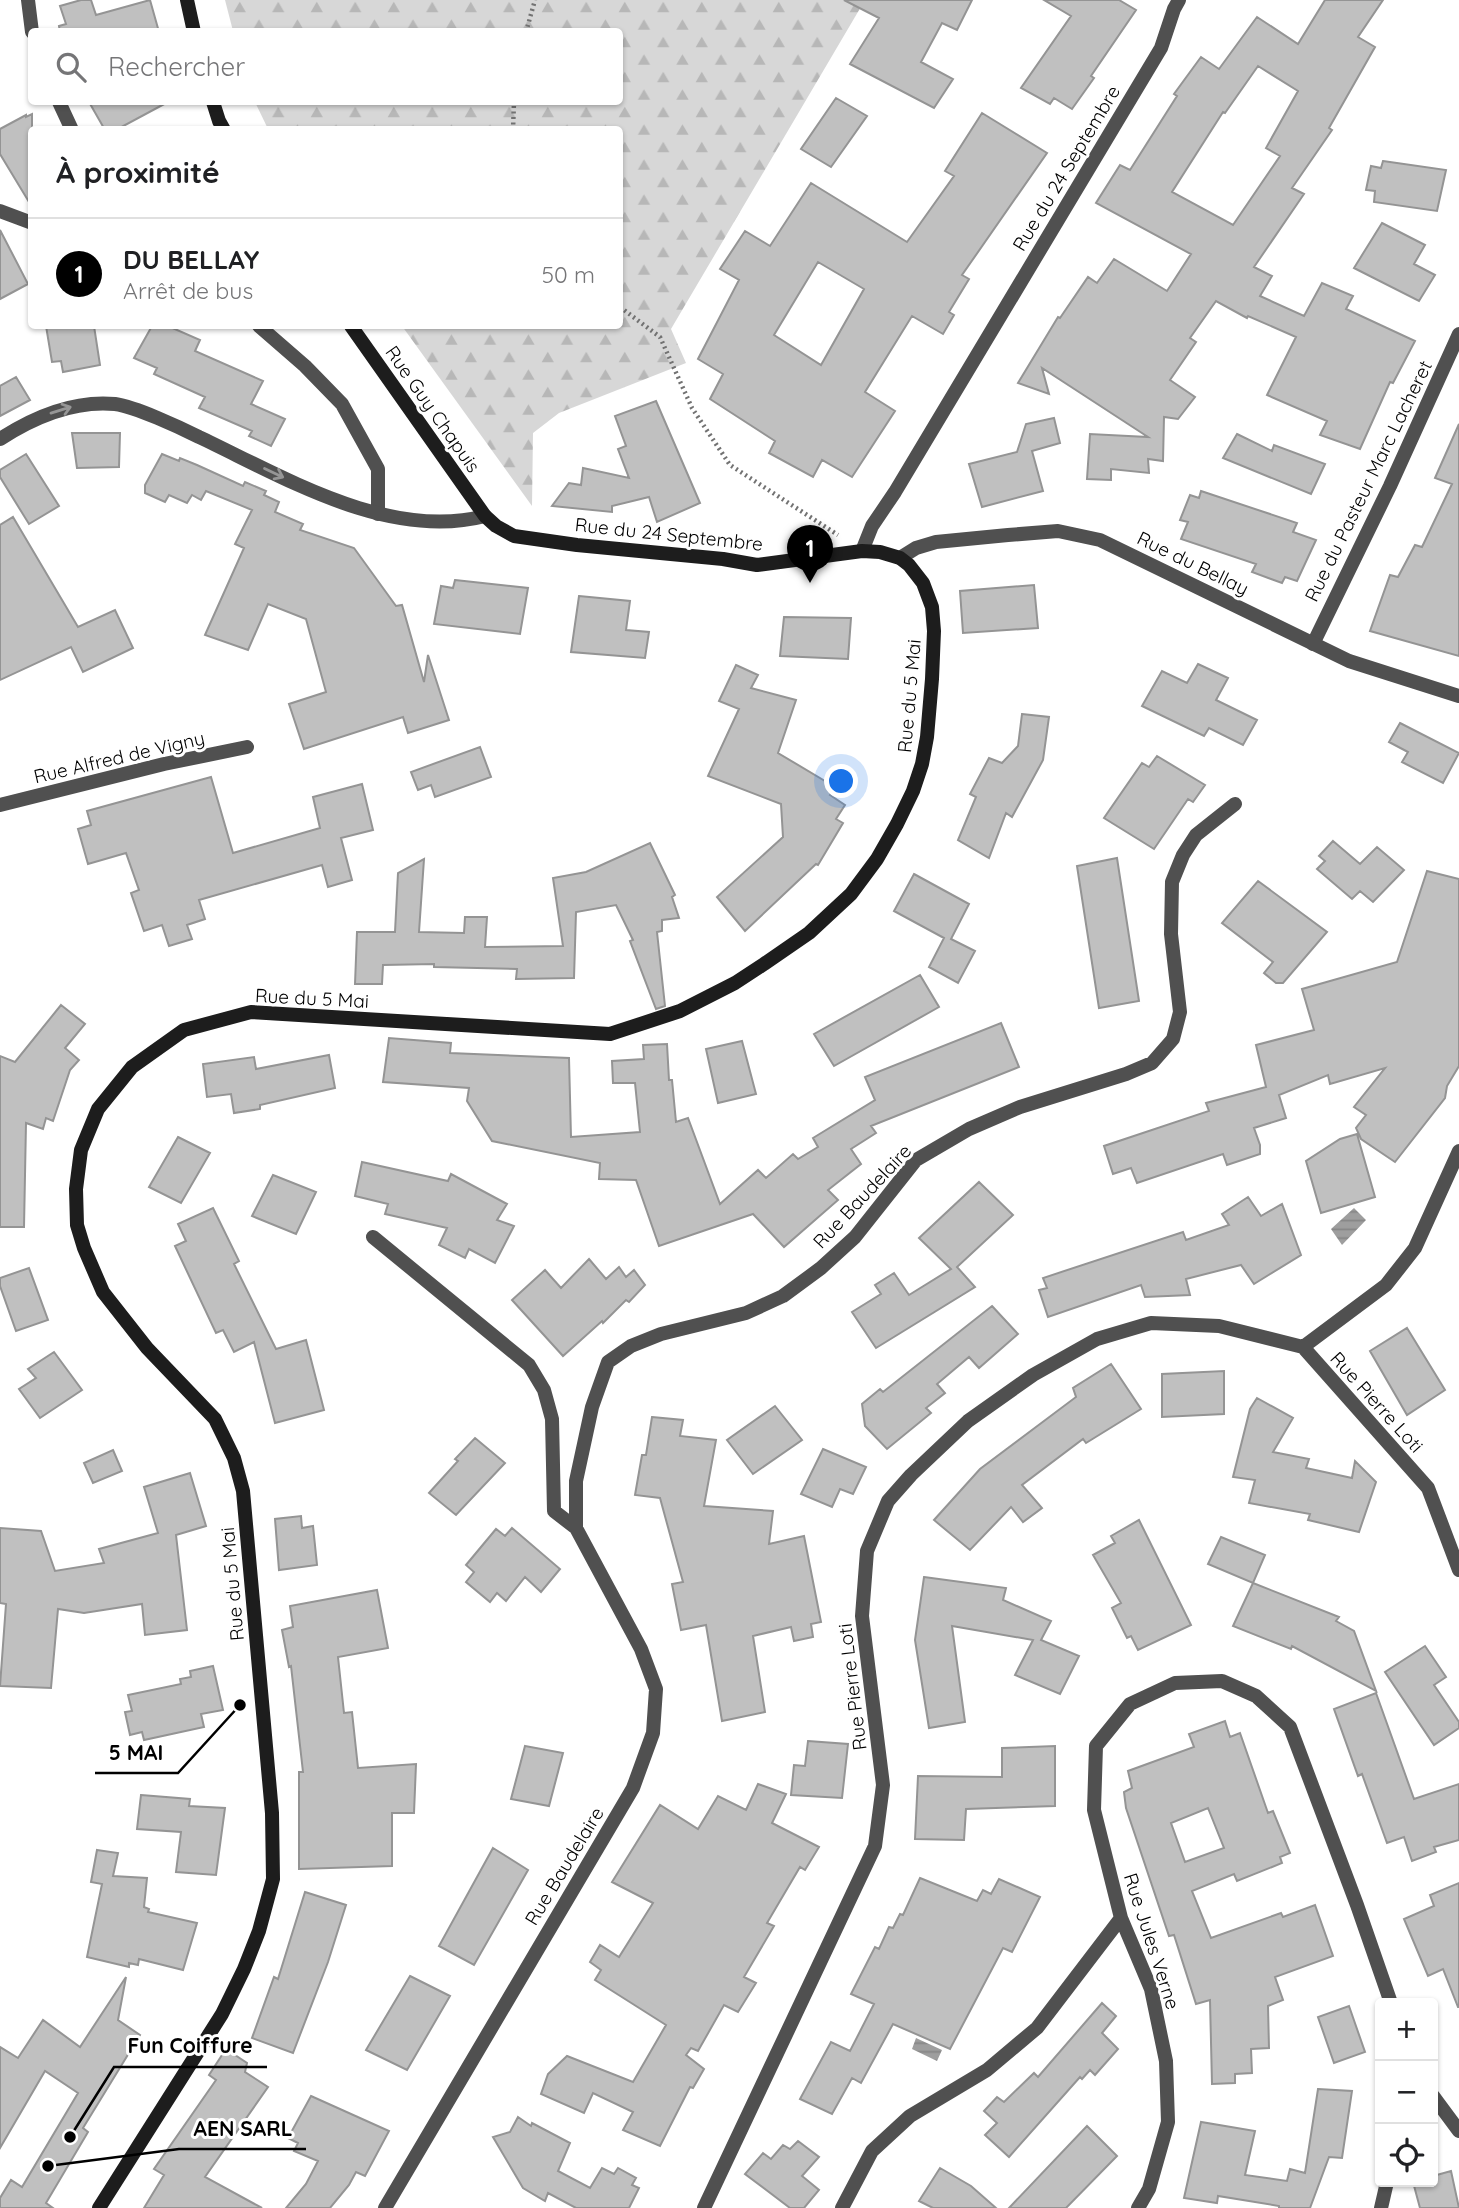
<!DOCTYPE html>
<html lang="fr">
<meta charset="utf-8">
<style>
body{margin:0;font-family:Quicksand,sans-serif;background:#f2f2f2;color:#202124}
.controls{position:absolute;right:21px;bottom:21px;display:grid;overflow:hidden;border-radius:7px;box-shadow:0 2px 5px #0004}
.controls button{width:63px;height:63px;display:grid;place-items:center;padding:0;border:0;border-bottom:2px solid #e0e0e0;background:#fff;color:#202124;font:35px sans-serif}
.you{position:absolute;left:842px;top:782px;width:24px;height:24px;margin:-18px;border:5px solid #fff;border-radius:50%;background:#1a73e8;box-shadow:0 0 0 10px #1a73e833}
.badge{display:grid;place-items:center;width:46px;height:46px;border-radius:50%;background:#000;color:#fff;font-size:23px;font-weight:700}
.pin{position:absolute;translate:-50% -58px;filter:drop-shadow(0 2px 4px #0008)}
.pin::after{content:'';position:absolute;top:37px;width:24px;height:21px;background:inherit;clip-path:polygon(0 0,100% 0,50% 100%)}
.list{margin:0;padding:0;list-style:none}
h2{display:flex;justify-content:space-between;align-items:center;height:91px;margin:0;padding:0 28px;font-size:30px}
h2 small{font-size:23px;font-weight:400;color:#757577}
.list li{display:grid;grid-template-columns:46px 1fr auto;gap:21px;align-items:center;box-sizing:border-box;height:112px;padding:0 28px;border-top:2px solid #e0e0e0}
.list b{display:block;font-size:26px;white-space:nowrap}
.list p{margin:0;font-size:23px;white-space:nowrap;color:#757577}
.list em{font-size:23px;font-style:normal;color:#757577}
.icon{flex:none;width:38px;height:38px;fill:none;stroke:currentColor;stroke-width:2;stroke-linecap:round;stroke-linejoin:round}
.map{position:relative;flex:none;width:1459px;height:2208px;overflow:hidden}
.search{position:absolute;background:#fff;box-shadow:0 2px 5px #0004;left:28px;top:28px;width:595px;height:77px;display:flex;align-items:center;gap:18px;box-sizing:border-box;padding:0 24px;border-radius:7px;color:#757577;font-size:26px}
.panel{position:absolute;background:#fff;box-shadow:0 2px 5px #0004;left:28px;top:126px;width:595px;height:203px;border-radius:7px}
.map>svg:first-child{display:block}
.forest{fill:url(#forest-firs)}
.water{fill:url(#water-rules)}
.building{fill:#c0c0c0;stroke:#949494;stroke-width:2;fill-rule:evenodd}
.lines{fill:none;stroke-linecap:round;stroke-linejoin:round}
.path{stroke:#727272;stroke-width:4.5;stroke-dasharray:2 3.5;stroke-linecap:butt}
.service{stroke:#505050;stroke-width:14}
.minor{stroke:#505050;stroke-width:14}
.tertiary{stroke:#505050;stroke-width:14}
.secondary{stroke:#1d1d1d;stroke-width:14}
.oneway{stroke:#969696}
.labels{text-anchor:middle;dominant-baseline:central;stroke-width:6;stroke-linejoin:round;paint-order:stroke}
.street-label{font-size:19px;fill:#000;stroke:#fff}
.leader{fill:none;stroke:#000;stroke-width:2.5}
.callout-dot{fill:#000;stroke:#fff;stroke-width:2.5}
.callout-label{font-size:21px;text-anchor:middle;font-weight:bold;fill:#000;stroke:#fff;stroke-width:6;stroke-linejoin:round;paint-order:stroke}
</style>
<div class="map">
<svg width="1459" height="2208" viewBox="0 0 1459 2208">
<defs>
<pattern id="forest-firs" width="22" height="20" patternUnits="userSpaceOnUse" patternTransform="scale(1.75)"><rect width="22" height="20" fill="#d7d7d7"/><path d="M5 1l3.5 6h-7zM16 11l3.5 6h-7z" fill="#b7b7b7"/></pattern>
<pattern id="water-rules" width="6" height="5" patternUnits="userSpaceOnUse" patternTransform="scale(1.75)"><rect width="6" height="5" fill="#9e9e9e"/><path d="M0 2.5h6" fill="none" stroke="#868686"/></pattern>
</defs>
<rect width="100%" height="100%" fill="#fff"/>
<path class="forest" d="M225,0h640l-194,329 15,34 -127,50 -26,20 -1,73 -130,-180h218v-196l-352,-1 -13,-27h365v-70l-387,-1z"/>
<path class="water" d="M1354,1208l12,12 -24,25 -11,-16z
M916,2038l26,12 -5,11 -25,-12z"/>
<path class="building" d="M81,0h10l5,15 54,-15 9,32h-99l-1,-6 7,-2 -6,-18z
M844,0h128l-15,30 -15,-7 -21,39 32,17 -19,29 -84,-44 29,-46z
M1044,0h75l17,10 -45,66 3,2 -22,31 -18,-11 -4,6 -29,-16 50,-72z
M1325,0h58l-25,37 17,10 -46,81 3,2 -40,58 12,6 -50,73 18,9 -12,20 44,20 18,-33 31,13 -7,13 69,32 -22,42 -3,-1 -30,67 -40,-14 7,-14 -60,-26 29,-58 -48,-21 -1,2 -31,-17 -26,37 6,4 -26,38 25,17 -17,22 -14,-2 -1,44 -15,-2 1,14 -38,-4v11l-24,-1 3,-45 58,3 -106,-69 7,26 -31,-11 40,-66 2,1 28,-41 9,6 17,-24 53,32 24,-37 -95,-51 24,-38 10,5 47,-74 -3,-2 27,-37 18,12 38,-52 41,27zM1258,66l40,25 -32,57 14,8 -47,69 -61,-33 51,-80 2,1z
M836,98l31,18 -36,51 -30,-18z
M89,102h79l-52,28h-11z
M982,113l65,40 -85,122 7,4 -20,33 5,3 -11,19 -31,-18 -47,76 30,19 -43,66 -30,-17 -9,17 -44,-24 6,-12 -65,-42 13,-25 -25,-15 41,-79 -19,-11 25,-38 25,15 41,-63 96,59 47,-66 -9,-5zM818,262l46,27 -43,76 -47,-30z
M32,114v93l-32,-53v-25l26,-14v2z
M1383,161l63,9 -9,41 -63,-9 1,-11 -9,-1 5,-24 10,2z
M1382,223l43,22 -11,19 21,11 -16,26 -65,-33z
M0,230l28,54 -28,15z
M46,326h48l6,39 -37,7 -2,-11 -9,1z
M152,326h16l32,14 -5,11 68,30 -12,23 34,15 -14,27 -22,-10 3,-5 -53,-23 6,-11 -51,-23 3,-6 -23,-10z
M16,377l14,23 -30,16v-30z
M656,401l44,102 -43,19 -8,-25 -37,9v6l-60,-6 17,-23 12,2 2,-17 46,10 -11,-29 8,-3 -11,-30z
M1054,418l6,25 -28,8 11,40 -61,16 -13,-43 48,-12 9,-28z
M1459,424v232l-89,-25 20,-56 8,2 17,-32 7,2 30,-63 -17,-6z
M72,433h48l-1,34 -42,1z
M1237,434l35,17 2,-6 51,19 -14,30 -88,-36z
M26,454l33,52 -30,18 -29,-47v-7z
M162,454l17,7 1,-3 17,7 46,21 2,-4 21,9 -2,4 15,7 -4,10 28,12 -3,6 54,18 42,58 6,-1 22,77 4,-27 21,65 -41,13 -5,-16 -99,32 -15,-45 37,-12 -20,-73 -38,-15 -20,46 -43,-15 39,-87 -9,-4 17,-34 -46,-19 -5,9 -9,-5 -5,8 -18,-8 -4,7 -20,-9v-8z
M1201,491l96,32 -4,9 23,8 -19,41 -12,-4 -3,6 -30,-11 4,-8 -75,-25 7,-17 -8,-2 10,-25 9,3z
M13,517l65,110 37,-17 18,38 -50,24 -12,-25 -71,33v-155z
M455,580l73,8 -8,46 -86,-10 7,-38 12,2z
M1034,585l4,43 -75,5 -3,-42z
M579,596l51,5 -4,29 23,2 -4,26 -74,-6z
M784,617l67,1 -3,41 -68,-3z
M1198,664l30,14 -12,22 41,20 -14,25 -34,-17 -5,8 -62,-30 20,-35 25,12z
M736,665l22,10 -7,13 45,12 -18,53 57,34 -5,8 15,10 -9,14 7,4 -25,42 -2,-1 -71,67 -28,-34 66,-60 -2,-33 -73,-28 31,-67 -20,-8z
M1022,714l27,3 -6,43 -31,57 -6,-4 -17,45 -31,-18 18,-43 -6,-3 19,-36 13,5 16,-17z
M1400,723l59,30 -16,30 -41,-21 6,-10 -19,-10z
M480,747l11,30 -56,20 -4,-12 -13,5 -7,-18z
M1157,756l48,29 -12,17 -5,-3 -34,50 -50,-31 38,-55 7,4z
M211,777l22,76 87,-25 -7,-31 49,-13 11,46 -32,8 11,42 -24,7 -6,-22 -123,35 6,19 -18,6 5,14 -23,7 -7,-21 -18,6 -13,-38 8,-3 -13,-37 -38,11 -10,-35 13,-4 -4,-14z
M1333,841l27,23 17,-17 27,23 -31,32 -13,-11 -8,8 -35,-30 8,-8 -6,-5z
M650,843l25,52 -3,2 7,21 -17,2v11l-5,1 8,74 -9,3 -26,-68 3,-1 -17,-35 -40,7 -2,66 -58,1 1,-10 -83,-2v-3l-51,1 -1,19h-27l2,-52h38l3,-59 26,-14 -5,73 45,1 1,-16h22l-2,30 78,-1 -10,-68 33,-6z
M1117,858l22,143 -40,7 -22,-142z
M1427,871l32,8v187l-12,20 -2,12 -50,64 -34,-23 -5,-11 10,-13 -12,-8 31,-39 -55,16 -2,-9 -49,20 7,23 -32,10 6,17v9l-33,11 -4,-11 -86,29 -6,-15 -18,6 -9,-28 105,-35 -3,-8 60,-16 -10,-42 58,-15 -12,-41 95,-27z
M914,874l55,30 -18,35 24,12 -17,32 -29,-16 15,-29 -50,-27z
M1258,881l69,51 -44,51h-7l-12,-10 9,-11 -51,-39z
M920,975l19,32 -105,59 -20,-32z
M61,1005l24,19 -20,24 14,12 -9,10 -17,51 -7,-3 -3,11 -17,-6 -2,104h-24v-171l15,6z
M1001,1023l18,44 -148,59 5,7 -25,16 10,15 -33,26 10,10 -54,47 -31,-33 -94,32 -23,-66 -37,-1 1,-16 -108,-22 -25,-40 2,-13 -86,-6 6,-44 62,5 -1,10 119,5 2,79 69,-5 -5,-49h-22l-1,-22 32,-2 -1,-14 24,-1 2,36h3l4,42 12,-4 32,86 38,-34 8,8 27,-24 5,5 20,-12 -5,-9 62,-38 -10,-23z
M742,1041l14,53 -38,9 -12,-54z
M329,1055l6,33 -75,17v4l-26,4 -3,-19 -24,3 -4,-33 51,-7 2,12z
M1357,1134l18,63 -54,16 -15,-52 34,-22z
M178,1137l32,16 -29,50 -32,-16z
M362,1162l86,19 3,-7 56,30 -10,16 17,6 -19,37 -26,-14 -4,9 -26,-13 8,-17 -62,-14 3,-10 -33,-8z
M273,1175l43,17 -20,42 -44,-18z
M979,1182l34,33 -56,52 18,20 -99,61 -24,-36 29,-18 -6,-9 19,-12 15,22 42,-26 -32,-31z
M1248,1197l13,19 21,-12 19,51 -47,29 -13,-19 -55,14 4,16 -45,2 -4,-12 -93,32 -9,-27 8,-2 -4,-10 140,-46 3,8 43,-15 -7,-11z
M213,1208l26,53 -5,3 42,85 30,-9 18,70 -49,13 -21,-81 -20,10 -11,-22 -7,3 -41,-87 11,-5 -8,-17z
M589,1259l17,20 13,-12 7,10 8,-7 11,15 -16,17 -3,-2 -23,23 -1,-2 -39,35 -51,-56 33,-30 16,18z
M29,1268l19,52 -32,11 -16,-45v-8z
M992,1306l26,28 -39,34 -10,-11 -32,27 8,9 -19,15 5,5 -44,36 -22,-23 -3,-22 18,-15 3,3z
M1407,1328l38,62 -38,25 -37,-64z
M54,1352l28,38 -42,28 -21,-29 17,-11 -8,-9z
M1111,1364l30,45 -55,34 -3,-4 -61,46 20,23 -19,14 -12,-15 -41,43 -36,-30 46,-51 96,-72 -3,-9z
M1224,1371v43l-62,3v-43z
M1257,1398l36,20 -20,34 36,7 -3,9 46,10 3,-17 21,21 -17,50 -51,-12 2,-6 -61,-11 6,-23 -22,-3 17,-68z
M775,1406l27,34 -49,34 -26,-34z
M652,1417l31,3 -3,16 36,4 -12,66 69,5 -4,33 35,-8 17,86 -10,2 2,13 -19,4 -3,-14 -38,9 12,76 -43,9 -16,-96 -25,5 -9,-46 11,-2 -23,-84 -25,-3 7,-40h4z
M475,1438l30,25 -49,52 -27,-22 29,-32 -3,-2z
M823,1449l43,18 -13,27 -13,-5 -8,18 -31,-13z
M113,1450l9,21 -29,12 -9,-20z
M190,1473l16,53 -30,9 11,95 -42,5 -3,-31 -58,9 -26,-4 -7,79 -51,-2 6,-82 -6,-1v-75l41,3 14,40 49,-8 -5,-14 59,-16 -14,-46z
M301,1516l1,12 11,-2 4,39 -38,5 -4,-51z
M1139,1520l52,105 -53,25 -7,-14 -4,2 -15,-30 9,-5 -28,-48 22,-12 -4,-7z
M512,1528l48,41 -19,23 -16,-15 -19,24 -9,-8 -7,9 -24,-20 8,-10 -8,-7 30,-36 9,7z
M1221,1537l44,18 -12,28 -45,-19z
M924,1577l82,11 -3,12 48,21 -10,19 38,16 -19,38 -45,-19 18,-35 -81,-14 13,96 -36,6 -14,-88z
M1253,1583l86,34 -3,4 18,10 22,60 -84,-45 -1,3 -58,-23z
M377,1590l11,58 -50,9 6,56 8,-1 6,56 58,-4 -2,49h-22v53l-93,3v-97h4l-12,-106 -2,1 -7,-37 11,-3 -3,-21z
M1425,1646l21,31 -12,8 25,37v6l-25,17 -49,-73z
M213,1666l10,44 -22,4 3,13 -60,13 -2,-8 -12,3 -5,-23 7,-1 -4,-16 53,-11 -1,-5 11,-2 -1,-6z
M1376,1693l38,106 45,-15v56l-25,7 2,5 -24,9 -8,-24 -17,6 -25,-69 -4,2 -24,-67z
M1225,1721l5,16 10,-4 28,80 5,-2 17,42 -10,4 2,6 -45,18 -3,-7 -42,17 19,47 70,-25 2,4 32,-12 18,51 -58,21 8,23 -15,6 1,42 -18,1 1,24 -17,1v9l-23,1 -2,-84 -14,4 -22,-69 -5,1 -43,-128 -2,-16 8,-4 -4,-17 66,-24 -5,-13zM1208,1808l16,40 -39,14 -14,-39z
M808,1741l40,3 -6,54 -51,-3 3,-30 11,1z
M525,1746l38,7 -14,53 -38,-7z
M1055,1746v60l-89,3 -2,31 -49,-1 3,-63 84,1v-29z
M758,1784l28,10 -14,29 47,24 -14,23 -5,-3 -33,56 7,3 -30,51 12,6 -18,29 -14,-7 -26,46 -7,-3 -5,7 18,14 -11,19 -3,-1 -30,59 -37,-16 10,-18 -40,-19 -9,20 -43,-19 7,-20 19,-18 66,26 33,-57 -71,-45 6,-10 -11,-8 10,-17 19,12 34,-54 -41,-21 48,-77 38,24 20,-33 28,14z
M141,1795l49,4 -1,7 36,2 -9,67 -40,-3 5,-40 -44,-3z
M493,1848l35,22 -54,95 -35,-19z
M97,1850l21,3 -5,23 34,2 -3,29 5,2 -1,3 49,11 -14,47 -44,-11 -1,6 -9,-2v4l-42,-10 15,-73 -11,-2z
M920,1878l57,23 6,-11 8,4 8,-15 41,18 -28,55 -9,-4 -53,101 -57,-25 -32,59 -9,-5 -20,36 -32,-15 31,-57 19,9 24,-47 -23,-10 24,-47 4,2 10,-22 4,1 7,-14 3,1z
M1459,1883v124h-1l-15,-38 -15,7 -24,-57 30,-13 -4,-11z
M305,1892l41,13 -18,57 -35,91 -41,-15 22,-61 4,2z
M410,1976l40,20 -43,74 -41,-20z
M126,1977l-8,43 22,15 -57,93 5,4 -42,71 7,5h-53v-10l11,-18 11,7 56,-94 -33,-22 -45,77v-101l18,11 25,-38 37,27z
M1102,2003l14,13 -14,17 16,16 -23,26 -5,-5 -8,9 -2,-2 -71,80 -24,-22 12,-12 -13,-12 13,-14 7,5 30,-29 4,4z
M1349,2006l16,46 -31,11 -16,-46z
M226,2049l21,14 -2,9 23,15 -63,90 57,31h-118l20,-33 -10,-6 62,-89 -7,-5z
M1318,2089l34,2 -10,67 -13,-1 -19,51h-31v-2l-61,-10 -1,7 -33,-5 17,-76 54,9 -10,44 42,6 3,-12 15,4z
M311,2096l78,35 -24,45 -9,-4 -7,13 -19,23h-44l20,-24 12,-23 -24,-10 4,-8 -10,-5z
M518,2117l13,9 1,-3 38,20 -12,28 32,17 12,-20 12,6 4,-6 18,10 -4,7 7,3 -10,20h-53l-28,-15 -3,8 -22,-13 -30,-51 17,-5z
M1087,2126l30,30 -51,52h-57z
M798,2141l21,16 -17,19 17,14 -15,18h-14l-45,-34 18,-21 8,6 12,-14 7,4z
M940,2168l31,18 25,22h-63l-14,-7z
M1451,2171l8,37h-39l-7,-26h20v-6z"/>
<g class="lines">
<path class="path" d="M526,32l9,-32
M513,130l1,-28
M620,307l40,30 32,71 38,57 108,70"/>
<path class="service" d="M28,0l4,32
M59,102l13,28"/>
<path class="minor" d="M0,211l32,12
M259,326l46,40 37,38 36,65v45
M862,551l10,-25 23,-34 266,-444 13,-39 5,-9
M1313,644l77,-158 69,-152
M0,805l164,-41 83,-17
M373,1237l156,128 15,25 8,29 2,92 22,17
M1303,1347l83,-62 29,-37 44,-97
M1433,2096l26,35
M385,2208l248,-420 20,-55 3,-44 -15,-40 -65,-121v-47l16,-74 16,-45 23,-16 30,-12 85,-21 37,-17 38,-28 34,-31 61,-77 53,-31 51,-22 106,-33 26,-11 21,-24 7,-27 -9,-78 1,-52 11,-27 13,-20 39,-31
M704,2208l171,-362 8,-61 -21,-169 5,-65 21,-50 23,-26 57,-54 65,-46 64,-36 54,-16 68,3 84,21 125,141 31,82
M842,2208l30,-57 38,-35 77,-46 50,-42 84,-110
M1138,2208l11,-19 19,-67 -2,-61 -15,-72 -30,-71 -27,-108 2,-64 34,-42 45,-21 47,-2 34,15 34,31 67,178 34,98
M1381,2208l6,-26"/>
<path class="tertiary" d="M0,439c34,-22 73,-39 115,-35 21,3 64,23 84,33 85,40 189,104 286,79
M900,558l16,-10 20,-6 72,-7 50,-4 42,9 249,121 110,35"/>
<path class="secondary" d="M187,0l7,32
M213,102l6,19 5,9
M99,2208l123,-194 22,-45 15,-38 14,-52 -1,-66 -29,-322 -9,-33 -19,-39 -68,-71 -44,-56 -19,-44 -7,-23 -1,-36 5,-39 17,-41 34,-42 52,-37 67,-18 359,22 70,-23 55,-28 29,-19 45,-31 42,-39 26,-35 20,-35 16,-33 9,-27 5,-27 5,-58 2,-48 -2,-24 -9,-24 -14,-18 -9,-7 -20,-6 -18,-1 -105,14 -34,-6 -146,-14 -63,-9 -18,-10 -11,-10 -134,-190"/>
</g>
<defs><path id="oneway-shaft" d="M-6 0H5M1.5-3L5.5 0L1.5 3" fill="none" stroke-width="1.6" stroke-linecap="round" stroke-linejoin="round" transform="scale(1.75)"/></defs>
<g class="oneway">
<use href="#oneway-shaft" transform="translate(61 410) rotate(-17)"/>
<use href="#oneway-shaft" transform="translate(274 473) rotate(25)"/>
</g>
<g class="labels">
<g class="street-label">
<text transform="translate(1066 168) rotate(-59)">Rue du 24 Septembre</text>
<text transform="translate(433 409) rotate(55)">Rue Guy Chapuis</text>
<text transform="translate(1368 481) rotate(-64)">Rue du Pasteur Marc Lacheret</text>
<text transform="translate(669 534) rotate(6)">Rue du 24 Septembre</text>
<text transform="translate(1193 563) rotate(26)">Rue du Bellay</text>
<text transform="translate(909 696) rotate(-85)">Rue du 5 Mai</text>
<text transform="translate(119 757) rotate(-13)">Rue Alfred de Vigny</text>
<text transform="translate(312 998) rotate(3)">Rue du 5 Mai</text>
<text transform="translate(862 1196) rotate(-47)">Rue Baudelaire</text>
<text transform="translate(1377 1402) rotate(48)">Rue Pierre Loti</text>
<text transform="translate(232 1584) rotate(-95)">Rue du 5 Mai</text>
<text transform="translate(852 1687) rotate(-97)">Rue Pierre Loti</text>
<text transform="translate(564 1866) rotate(-59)">Rue Baudelaire</text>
<text transform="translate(1152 1941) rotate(72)">Rue Jules Verne</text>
</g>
</g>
<path class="leader" d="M240 1705L178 1773H95M70 2137L114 2067H267M48 2166L179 2149H306"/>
<g class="callout-dot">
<circle cx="240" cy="1705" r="7"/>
<circle cx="70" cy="2137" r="7"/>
<circle cx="48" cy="2166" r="7"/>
</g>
<g class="callout-label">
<text x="136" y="1760">5 MAI</text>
<text x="190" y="2053">Fun Coiffure</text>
<text x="243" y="2136">AEN SARL</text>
</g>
</svg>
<div class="controls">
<button>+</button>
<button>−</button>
<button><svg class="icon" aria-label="locate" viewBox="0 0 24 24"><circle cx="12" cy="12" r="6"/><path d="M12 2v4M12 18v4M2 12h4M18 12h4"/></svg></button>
</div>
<div class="you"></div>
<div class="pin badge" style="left:810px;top:583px">1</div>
<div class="search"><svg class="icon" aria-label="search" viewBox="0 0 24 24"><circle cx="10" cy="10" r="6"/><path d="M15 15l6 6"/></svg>Rechercher</div>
<section class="panel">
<h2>À proximité<small></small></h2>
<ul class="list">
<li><span class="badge">1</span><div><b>DU BELLAY</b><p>Arrêt de bus</p></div><em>50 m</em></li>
</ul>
</section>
</div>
